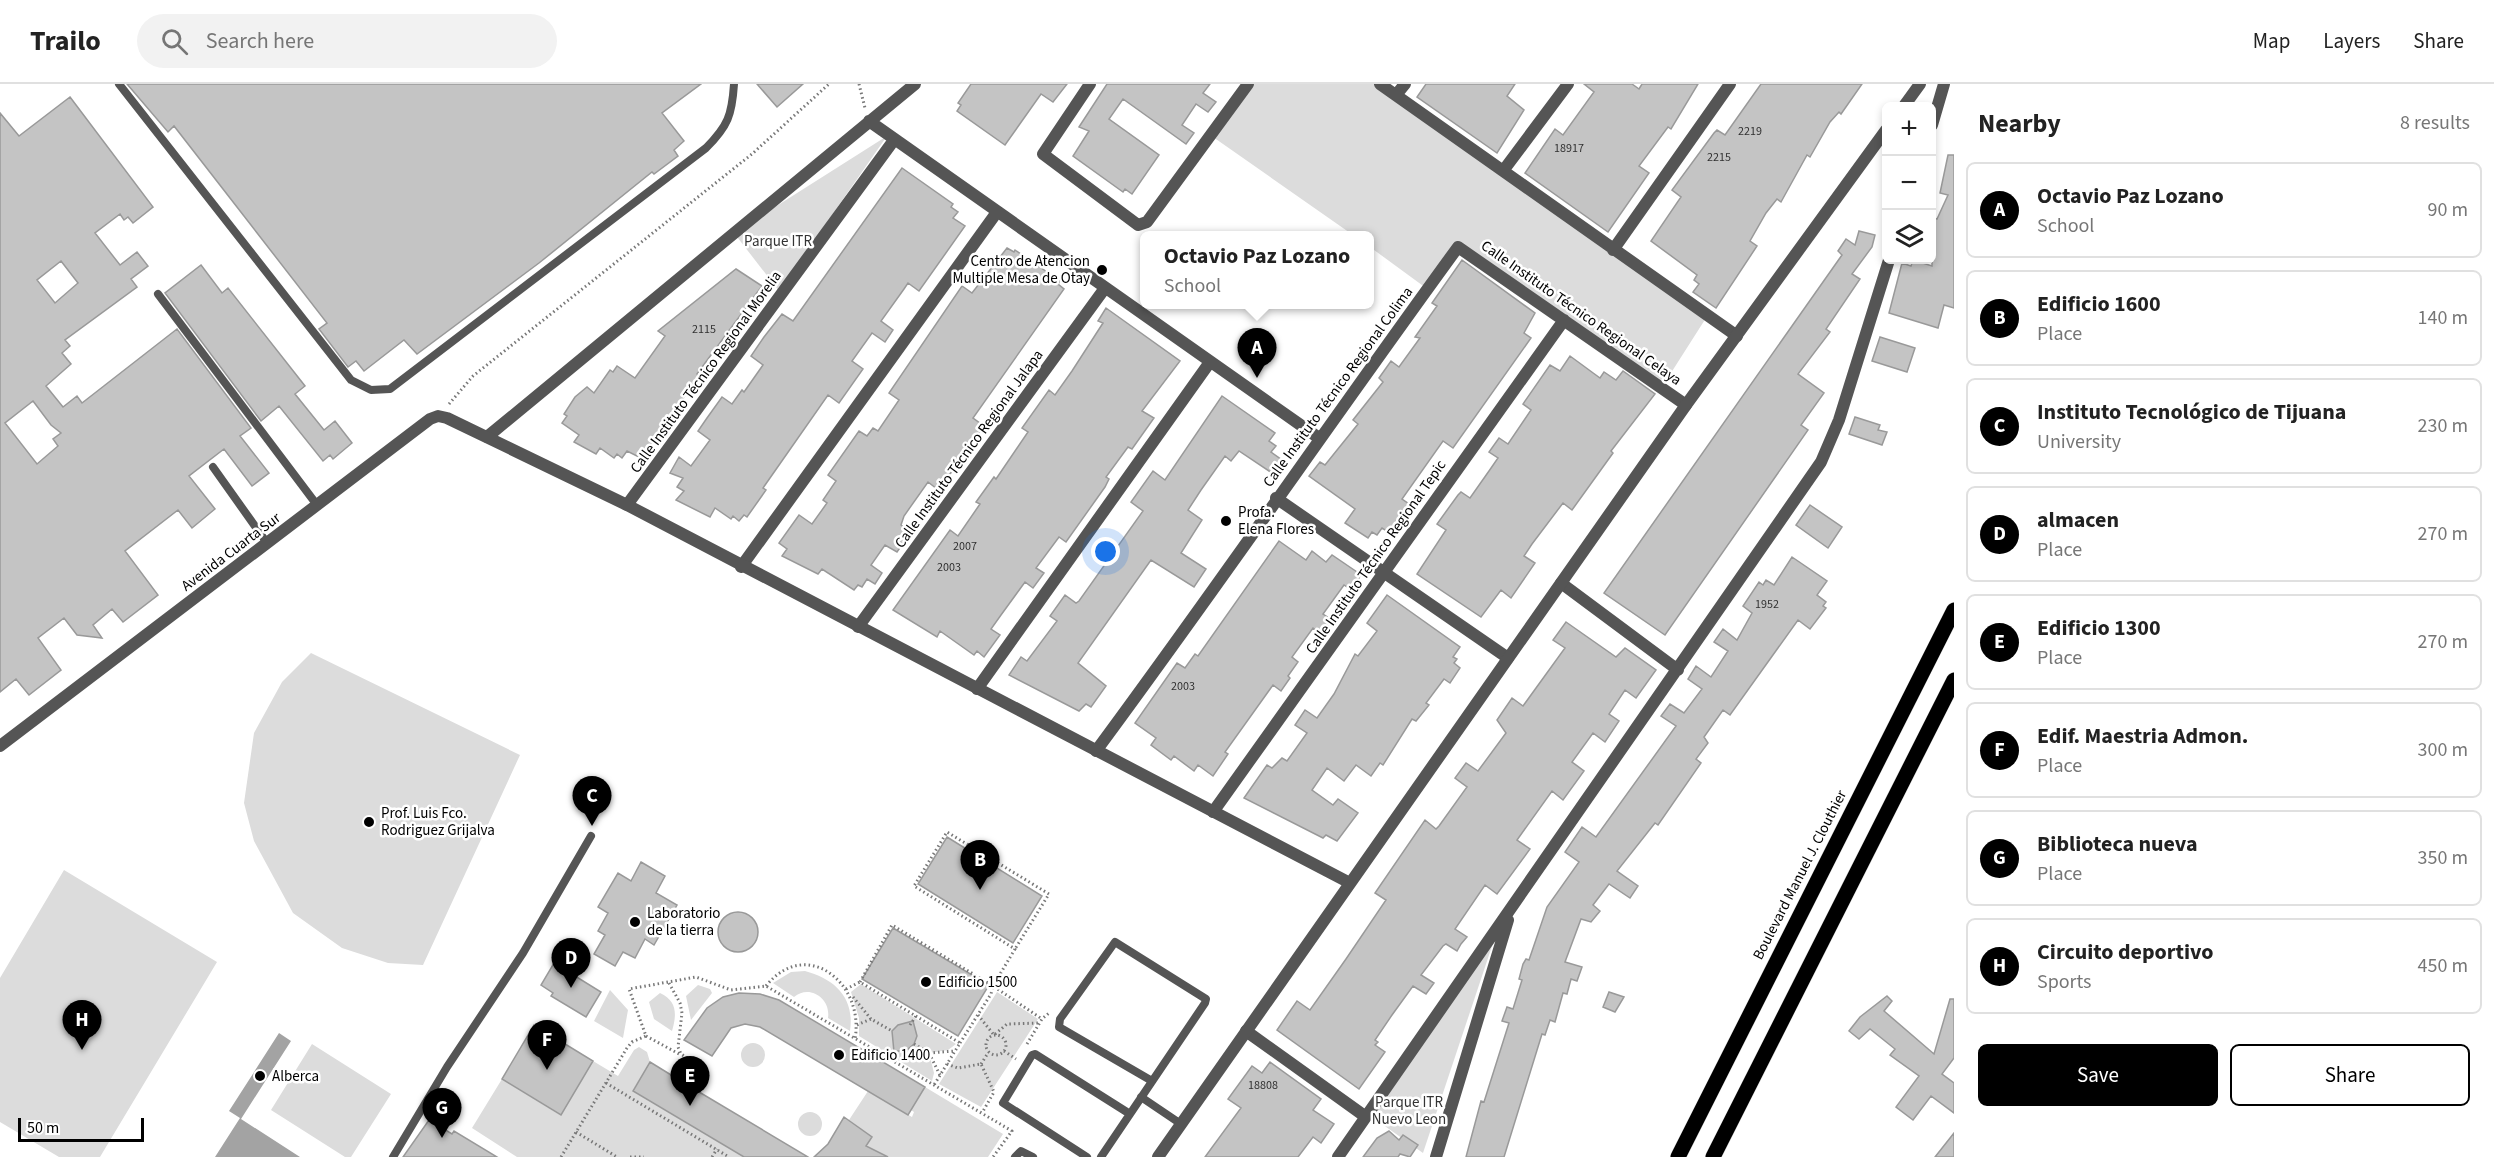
<!DOCTYPE html>
<meta charset="utf-8">
<style>
body{margin:0;font-family:"Source Sans 3",sans-serif;background:#f2f2f2;color:#222}
.controls{position:absolute;right:18px;top:18px;display:grid;overflow:hidden;border-radius:9px;box-shadow:0 3px 9px #0003}
.controls button{width:54px;height:54px;display:grid;place-items:center;padding:0;border:0;border-bottom:2px solid #e0e0e0;background:#fff;color:#222;font:30px sans-serif}
.scale{position:absolute;left:18px;bottom:15px;width:126px;box-sizing:border-box;padding-left:6px;border:3px solid #000;border-top:0;font-size:16px;line-height:21px;white-space:nowrap;color:#000;-webkit-text-stroke:4px #fff;paint-order:stroke}
.you{position:absolute;left:1106px;top:468px;width:21px;height:21px;margin:-15px;border:4px solid #fff;border-radius:50%;background:#1a73e8;box-shadow:0 0 0 9px #1a73e833}
.badge{display:grid;place-items:center;width:39px;height:39px;border-radius:50%;background:#000;color:#fff;font-size:20px;font-weight:700}
.pin{position:absolute;translate:-50% -50px;filter:drop-shadow(0 2px 3px #0008)}
.pin::after{content:'';position:absolute;top:32px;width:21px;height:18px;background:inherit;clip-path:polygon(0 0,100% 0,50% 100%)}
.popup{position:absolute;left:1140px;top:147px;width:234px;height:78px;box-sizing:border-box;display:grid;place-content:center;border-radius:9px;background:#fff;filter:drop-shadow(0 2px 4px #0005);font-size:20px;white-space:nowrap;color:#767676}
.popup b{font-size:22px;color:#222}
.popup::after{content:'';position:absolute;left:50%;top:100%;margin-left:-12px;border:12px solid transparent;border-top-color:#fff}
.list{margin:0;padding:0;list-style:none}
h2{display:flex;justify-content:space-between;align-items:center;height:78px;margin:0;padding:0 24px;font-size:26px}
h2 small{font-size:20px;font-weight:400;color:#767676}
.list li{display:grid;grid-template-columns:39px 1fr auto;gap:18px;align-items:center;box-sizing:border-box;height:96px;margin:0 12px 12px;padding:0 12px;border:2px solid #e0e0e0;border-radius:9px}
.list b{display:block;font-size:22px;white-space:nowrap}
.list p{margin:0;font-size:20px;white-space:nowrap;color:#767676}
.list em{font-size:20px;font-style:normal;color:#767676}
.actions{display:flex;gap:12px;padding:18px 24px}
.actions a{flex:1;padding:14px 0;border:2px solid #000;border-radius:9px;text-align:center;font-size:21px;color:#000}
.actions .main{background:#000;color:#fff}
.icon{flex:none;width:33px;height:33px;fill:none;stroke:currentColor;stroke-width:2;stroke-linecap:round;stroke-linejoin:round}
.map{position:relative;flex:none;width:1954px;height:1073px;overflow:hidden}
header{display:flex;align-items:center;gap:36px;box-sizing:border-box;height:84px;padding:0 30px;background:#fff;border-bottom:2px solid #e0e0e0}
header strong{font-size:28px}
nav{display:flex;gap:33px;margin-inline-start:auto;font-size:21px}
.search{width:420px;height:54px;background:#f2f2f2;display:flex;align-items:center;gap:15px;box-sizing:border-box;padding:0 21px;border-radius:33px;color:#767676;font-size:22px}
main{display:flex}
aside{flex:1;background:#fff}
.map>svg:first-child{display:block}
.green{fill:#dcdcdc}
.water{fill:#a3a3a3}
.building{fill:#c4c4c4;stroke:#999;stroke-width:1.5;fill-rule:evenodd}
.lines{fill:none;stroke-linecap:round;stroke-linejoin:round}
.primary-casing{stroke:#dbdbdb;stroke-width:16}
.path{stroke:#777;stroke-width:3;stroke-dasharray:1.5 3;stroke-linecap:butt}
.service{stroke:#555;stroke-width:8}
.minor{stroke:#555;stroke-width:12}
.tertiary{stroke:#555;stroke-width:12}
.primary{stroke:#000;stroke-width:15}
.poi-dot{fill:#000;stroke:#fff;stroke-width:2}
.labels{text-anchor:middle;dominant-baseline:central;stroke-width:5;stroke-linejoin:round;paint-order:stroke}
.number-label{font-size:12px;fill:#313131}
.park-label{font-size:15px;fill:#333;stroke:#fff}
.poi-label{font-size:15px;fill:#000;stroke:#fff;text-anchor:start}
.street-label{font-size:15px;fill:#000;stroke:#fff}
</style>
<header>
<strong>Trailo</strong>
<div class="search"><svg class="icon" aria-label="search" viewBox="0 0 24 24"><circle cx="10" cy="10" r="6"/><path d="M15 15l6 6"/></svg>Search here</div>
<nav><a>Map</a><a>Layers</a><a>Share</a></nav>
</header>
<main>
<div class="map">
<svg width="1954" height="1073" viewBox="0 0 1954 1073">
<rect width="100%" height="100%" fill="#fff"/>
<path class="green" d="M1251,0h125l330,234 -44,69 -203,-145 -33,46 -56,-41v-11l-17,-1 -140,-98z
M887,52l-108,155 -45,-58z
M311,569l209,102 -97,210 -35,-2 -46,-15 -49,-35 -39,-72 -10,-38 10,-70 28,-51z
M64,786l153,92 -117,195h-41l-59,-35v-144z
M1494,856l-71,213 -51,-36z
M805,887c30,8 50,27 45,60l-22,-13c3,-19 -18,-34 -34,-21l-21,-14 18,-11z
M861,900l95,60 -8,6 -19,3 5,20 -2,8 -73,-45v-18l-8,-26z
M698,901l12,4 2,4 -21,27 -5,-24z
M610,906l18,20 -5,28 -29,-17z
M997,908l41,27 -57,88 -42,-23z
M660,909c17,8 17,21 12,38l-18,-12 -5,-17z
M741 971a12 12 0 1 1 24 0a12 12 0 1 1-24 0Z
M312,960l79,50 -40,63h-6l-74,-47z
M639,963l8,5 3,10 -17,28 111,67h-227l-45,-29 30,-49 58,36 33,-54 25,15 16,-26z
M925,1003l78,47 -15,23h-100l-22,-11 6,-9 -23,-17 19,-29 44,26 2,-5 -3,-2z
M798 1040a12 12 0 1 1 24 0a12 12 0 1 1-24 0Z"/>
<path class="water" d="M279,949l12,8 -50,78 59,38h-85l25,-39 -11,-7z"/>
<path class="building" d="M127,0h574l-39,29 22,28 -10,9 4,6 -24,18 -2,-2 -113,91 -122,91 -13,-14 -40,31 -8,-10 -8,6 -29,-38 8,-6 -153,-197 -6,6z
M757,0h46l-26,23z
M971,0h96l-14,18 -12,-8 -36,51 -48,-34 4,-6 -3,-2z
M1107,0h103l-7,9 13,9 -8,10 -12,-8 -14,21 12,8 -8,11 -63,-45 -14,20 50,36 -27,39 -7,-5 -2,3 -50,-36 16,-25 -10,-4z
M1426,0h89l-8,12 17,14 -27,43 -80,-56z
M1584,0h48l7,5 3,-5h56l-27,45 -3,-2 -29,39 10,7 -41,59 -83,-59 30,-44 8,6 31,-43z
M1761,0h101l-21,30 -2,-2 -9,10 -20,35 -3,-2 -26,47 -4,-3 -11,14 -16,28 7,5 -41,62 -23,-16 6,-8 -5,-4 3,-5 -46,-34 30,-44 -9,-7 42,-57 3,-3 8,5z
M70,13l83,110 -20,16 -5,-6 -4,3 -4,-6 -25,19 25,32 17,-13 11,14 -17,13 6,8 -72,53 5,6 -8,7 9,11 -25,22 17,21 14,-11 5,7 95,-74 74,99 -11,8 29,37 -17,13 -28,-37 -35,27 26,33 -23,19 -14,-18 -53,41 33,44 -35,27 -11,-13 -19,16 9,13 -25,-3 -13,-17 -26,20 23,32 -32,25 -13,-16 -16,13v-579l19,23zM61,177l17,22 -23,20 -18,-23zM33,317l18,24 10,8 -8,6 5,7 -21,18 -32,-41z
M1948,71h6v153l-10,-3 -6,23 -49,-15 13,-50 9,3 2,-6 19,6v-49l5,2 11,-24 -8,-2z
M902,84l51,36 -2,3 7,5 -5,6 12,8 -46,65 -11,-8 -4,6 -23,32 12,9 -8,12 -13,-9 -20,28 11,8 -24,34 -11,-8 -65,93 3,2 -19,27 -3,-2 -5,6 -6,-5 -2,3 -16,-11 -5,9 -34,-17 8,-9 -7,-4 6,-9 -13,-5 9,-16 12,9 19,-26 -12,-9 9,-13 15,-21 10,7 10,-14 2,2 19,-27 -12,-9 13,-19 18,-23 11,7z
M1859,147l16,4 -3,12 -20,27 8,5 -34,50 4,3 -32,42 26,19 -23,32 7,5 -143,205 -61,-42 238,-338 -4,-4 8,-12 9,6z
M1007,164l7,4 1,-2 45,31 -2,3 6,5 -91,129 11,8 -22,34 -25,29 -9,-7 -24,34 -3,9 10,7 -14,20 -12,-7 -14,20 11,8 -7,11 -8,-5 -5,8 -4,-2 -4,5 -32,-21 -4,5 -36,-18 5,-7 -8,-6 20,-28 13,9 15,-21 -4,-3 13,-19 -8,-6 31,-44 8,5 6,-8 5,3 21,-31 -10,-7 73,-107 10,7z
M1462,176l73,53 -11,20 7,5 -78,110 -10,-7 -41,58 10,7 -19,29 -11,-7 -5,7 -5,-3 -4,6 -23,-15 10,-14 -46,-33 11,-14 5,3 33,-41 -5,-4 30,-38 -4,-4 12,-17 8,6 21,-29 -5,-1 22,-31 -5,-3z
M201,181l21,28 6,-5 77,98 -10,8 29,36 11,-9 17,22 -19,16 -3,-4 -7,6 -44,-55 -18,15 -96,-128z
M736,185l26,17 -65,88 2,2 -58,82 -14,-7 -5,7 -5,-4 -3,4 -14,-10 -4,6 -22,-12 5,-7 -17,-12 5,-7 -3,-2 11,-17 12,-10 7,6 16,-23 3,2 4,-6 18,12 30,-42 -7,-5z
M1106,224l74,53 -38,50 12,7 -22,31 -4,-2 -22,30 3,2 -4,8 -39,55 -7,-5 -23,31 8,5 -11,15 -8,-6 -24,33 -10,14 9,6 -16,22 -7,-6 -3,4 -34,-24 -3,6 -44,-27 57,-80 8,6 22,-32 -4,-2 18,-25 2,2 32,-47 -6,-4 27,-38 6,5 17,-24 31,-48 -5,-2z
M1880,253l35,11 -8,24 -35,-11z
M1570,272l30,22 4,-6 12,8 7,-9 32,23 -44,57 2,2 -41,57 -9,-7 -31,41 -8,12 11,7 -24,35 -10,-8 -20,27 -64,-43 29,-44 -9,-6 21,-29 3,-3 9,6 19,-27 9,-13 -9,-6 10,-14 9,6 23,-34 -8,-6 27,-39 10,6z
M1222,312l53,37 -6,8 7,5 -5,6 11,8 -10,13 -33,-22 -8,10 -6,-5 -24,34 -13,20 14,10 -21,33 25,16 -12,18 -43,-27 -73,103 28,23 -15,21 -5,-3 -7,7 -70,-36 12,-18 6,4 30,-40 -7,-5 15,-21 11,8 3,-2 64,-90 -12,-9 22,-31 12,9z
M1855,333l25,8 -2,5 9,2 -5,13 -33,-11z
M1810,421l32,22 -14,21 -32,-23z
M1279,457l27,19 6,-9 14,11 6,-7 28,19 -2,10 -5,7 -9,-6 -21,29 9,6 -10,15 -9,-7 -21,29 6,5 -10,14 2,2 -9,13 -8,-6 -48,67 3,2 -15,22 -15,-11 -4,6 -20,-15 -3,4 -20,-15 5,-7 -21,-15 42,-60 8,5 10,-14 3,2z
M1792,473l35,24 -10,14 9,7 -3,4 3,2 -16,21 -12,-9 -68,95 -7,-5 -19,27 4,6 -12,16 5,4 -43,62 -3,-2 -38,48 21,15 -8,12 -21,-14 -16,21 7,6 -9,11 -10,-3 -16,43 17,5 -5,14 -6,-2 -4,15 -4,-1 -8,29 -5,-2 -5,15 -3,-1 -38,123h-38l15,-56 3,1 25,-79 -7,-2 5,-14 6,2 9,-29 -3,-1 4,-15 3,-5 3,1 18,-53 32,-45 -14,-10 17,-25 14,10 80,-111 -15,-10 9,-12 14,9 18,-24 -14,-10 8,-13 15,11 17,-26 -14,-9 9,-13 14,11 15,-27 -9,-7 16,-24 4,3 3,-5 8,5z
M1387,511l73,52 -7,10 4,2 -3,4 6,5 -10,15 -6,-4 -18,24 3,2 -13,16 -4,-2 -29,46 -3,-2 -9,13 -15,-11 -12,16 -17,-13 -15,22 21,15 5,-6 20,14 -21,28 -11,-6 -3,3 -79,-40 23,-33 5,3 10,-10 5,3 20,-28 -12,-8 10,-15 12,8 17,-24 21,-40 3,2 19,-25 -10,-8z
M1566,538l50,35 9,-9 31,22 -20,28 -11,-8 -16,24 10,7 -14,21 -12,-9 -21,29 12,9 -21,29 -11,-9 -35,49 13,9 -33,45 -12,-9 -30,44 12,8 -6,7 -4,7 -11,-7 -3,2 -22,29 13,8 -8,11 -13,-8 -21,29 -17,25 3,2 -3,3 10,7 -26,37 -82,-59 20,-29 13,9 36,-51 40,-59 -11,-7 50,-73 11,9 3,-3 28,-39 -12,-9 11,-15 12,8 28,-38 -9,-13 15,-22 11,8 42,-58 -12,-8z
M947,753l95,59 -29,47 -95,-59z
M641,778l24,14 -9,17 21,12 -23,40 -9,-6 -10,19 -12,-6 -8,14 -21,-12 11,-19 -7,-4 10,-18 -10,-6 20,-34 13,8z
M718 848a20 20 0 1 1 40 0a20 20 0 1 1-40 0Z
M893,844l96,57 -31,51 -96,-57z
M554,879l47,29 -15,25 -35,-21 2,-3 -12,-8z
M1609,908l15,5 -9,15 -12,-5z
M739,909l21,1 19,6 146,87 -17,28 -148,-88 -15,-3 -14,4 -19,28 -28,-16 23,-32 16,-11z
M1887,912l5,5 -8,10 50,43 16,-55h4v59l-12,16 12,9v30l-23,-17 -18,24 -17,-13 23,-31 -29,-21 5,-6 -25,-20 -11,10 -10,-8 11,-14z
M913,937l4,15 -3,8 -6,5 -14,3 -2,-21 6,-6z
M534,941l59,36 -32,54 -59,-36z
M650,978l39,24 119,71h-64l-111,-66z
M1270,978l51,37 -8,11 21,14 -13,19 -8,-6 -15,20h-93l36,-49 -13,-9 24,-33 10,7z
M844,1033l28,20 -6,9 22,11h-74l14,-13z
M429,1036l23,14 2,-3 43,26h-94z
M1389,1047l10,9 4,-5 15,10 -8,12 -10,-3 -2,3h-35l14,-19z
M1954,1049v24h-19z"/>
<g class="lines">
<g class="primary-casing">
<path id="primary" d="M1678,1073l276,-547
M1713,1073l241,-477"/>
</g>
<path class="path" d="M859,0l6,24
M449,320l24,-28 279,-222 77,-70
M860,898l32,-57 101,61 22,-37 -101,-63 33,-54 102,62 -34,55
M669,899l11,20 2,10 -4,34 3,7 19,12
M766,902c40,-50 99,-3 89,53
M846,905l14,-7 100,61 -26,42
M853,913l18,22
M978,931l16,20 13,-11 33,-1
M857,941l14,-6 21,12
M910,941l6,-9
M986 961a10 10 0 1 1 20 0a10 10 0 1 1-20 0Z
M646,952l35,19
M960,959l31,-49 2,-8 49,33
M914,960l15,9 11,22
M1027,960l15,-25 7,-6
M1004,967l12,8
M929,969l26,-2
M889,975l7,-11
M947,980l11,4 23,-4 13,28 -12,21
M981,980l7,-11
M606,999l123,74
M576,1048l41,25
M561,1073l66,-109 5,-6 14,-6 -17,-47 67,-12 35,13 35,-4 246,145 -19,26
M630,1073h14
M712,1073l5,-8"/>
<path class="service" d="M119,0l232,296 20,10 19,-1 316,-241c22,-22 26,-33 28,-64
M158,210l159,211
M213,383l54,76
M1141,1013l40,27
M393,1073l54,-90 76,-114 68,-117
M1015,1073l6,-6 12,6
M1087,1073l-84,-54 29,-48 3,-1 95,60
M1101,1073l104,-154 1,-4 -91,-57 -55,77 -1,8 93,54"/>
<path class="minor" d="M1090,0l-47,70 95,71 9,-3 101,-138
M1380,0l357,252
M1396,11l9,-11
M869,37l450,317
M1932,41l12,-41
M1503,87l65,-87
M1613,166l117,-166
M487,353l428,-353
M1276,414l232,160
M627,421l267,-365
M741,483l256,-355
M1561,499l117,87
M858,543l247,-339
M977,605l233,-327
M1096,667c123,-166 240,-337 362,-504l228,158
M1213,728l351,-492
M1246,947l120,86
M1338,1073l483,-695 18,-42 50,-160
M1436,1073l72,-237"/>
<path class="tertiary" d="M1904,22l16,-22
M0,662l430,-327 8,-3 9,2 180,87 723,378
M1158,1073l528,-752 200,-275"/>
<use href="#primary" class="primary"/>
</g>
<g class="poi-dot">
<circle cx="1102" cy="186" r="6"/>
<circle cx="1226" cy="437" r="6"/>
<circle cx="369" cy="738" r="6"/>
<circle cx="635" cy="838" r="6"/>
<circle cx="926" cy="898" r="6"/>
<circle cx="839" cy="971" r="6"/>
<circle cx="260" cy="992" r="6"/>
</g>
<g class="labels">
<g class="number-label">
<text x="1750" y="47">2219</text>
<text x="1569" y="64">18917</text>
<text x="1719" y="73">2215</text>
<text x="704" y="245">2115</text>
<text x="965" y="462">2007</text>
<text x="949" y="483">2003</text>
<text x="1767" y="520">1952</text>
<text x="1183" y="602">2003</text>
<text x="1263" y="1001">18808</text>
</g>
<g class="park-label">
<text x="778" y="157">Parque ITR</text>
<text x="1409" y="1018">Parque ITR<tspan x="1409" dy="17">Nuevo Leon</tspan></text>
</g>
<g class="poi-label">
<text x="1090" y="177" text-anchor="end">Centro de Atencion<tspan x="1090" dy="17">Multiple Mesa de Otay</tspan></text>
<text x="1238" y="428">Profa.<tspan x="1238" dy="17">Elena Flores</tspan></text>
<text x="381" y="729">Prof. Luis Fco.<tspan x="381" dy="17">Rodriguez Grijalva</tspan></text>
<text x="647" y="829">Laboratorio<tspan x="647" dy="17">de la tierra</tspan></text>
<text x="938" y="898">Edificio 1500</text>
<text x="851" y="971">Edificio 1400</text>
<text x="272" y="992">Alberca</text>
</g>
<g class="street-label">
<text transform="translate(1581 229) rotate(35)">Calle Instituto Técnico Regional Celaya</text>
<text transform="translate(706 288) rotate(-54)">Calle Instituto Técnico Regional Morelia</text>
<text transform="translate(1338 303) rotate(-54)">Calle Instituto Técnico Regional Colima</text>
<text transform="translate(969 365) rotate(-54)">Calle Instituto Técnico Regional Jalapa</text>
<text transform="translate(231 468) rotate(-37)">Avenida Cuarta Sur</text>
<text transform="translate(1376 473) rotate(-55)">Calle Instituto Técnico Regional Tepic</text>
<text transform="translate(1800 791) rotate(-63)">Boulevard Manuel J. Clouthier</text>
</g>
</g>
</svg>
<div class="controls">
<button>+</button>
<button>−</button>
<button><svg class="icon" aria-label="layers" viewBox="0 0 24 24"><path d="M12 4l9 5-9 5-9-5zM3 14l9 5 9-5"/></svg></button>
</div>
<div class="scale">50 m</div>
<div class="you"></div>
<div class="pin badge" style="left:1257px;top:294px">A</div>
<div class="popup"><b>Octavio Paz Lozano</b>School</div>
<div class="pin badge" style="left:980px;top:806px">B</div>
<div class="pin badge" style="left:592px;top:742px">C</div>
<div class="pin badge" style="left:571px;top:904px">D</div>
<div class="pin badge" style="left:690px;top:1022px">E</div>
<div class="pin badge" style="left:547px;top:986px">F</div>
<div class="pin badge" style="left:442px;top:1054px">G</div>
<div class="pin badge" style="left:82px;top:966px">H</div>
</div>
<aside>
<h2>Nearby<small>8 results</small></h2>
<ul class="list">
<li><span class="badge">A</span><div><b>Octavio Paz Lozano</b><p>School</p></div><em>90 m</em></li>
<li><span class="badge">B</span><div><b>Edificio 1600</b><p>Place</p></div><em>140 m</em></li>
<li><span class="badge">C</span><div><b>Instituto Tecnológico de Tijuana</b><p>University</p></div><em>230 m</em></li>
<li><span class="badge">D</span><div><b>almacen</b><p>Place</p></div><em>270 m</em></li>
<li><span class="badge">E</span><div><b>Edificio 1300</b><p>Place</p></div><em>270 m</em></li>
<li><span class="badge">F</span><div><b>Edif. Maestria Admon.</b><p>Place</p></div><em>300 m</em></li>
<li><span class="badge">G</span><div><b>Biblioteca nueva</b><p>Place</p></div><em>350 m</em></li>
<li><span class="badge">H</span><div><b>Circuito deportivo</b><p>Sports</p></div><em>450 m</em></li>
</ul>
<div class="actions"><a class="main">Save</a><a>Share</a></div>
</aside>
</main>
